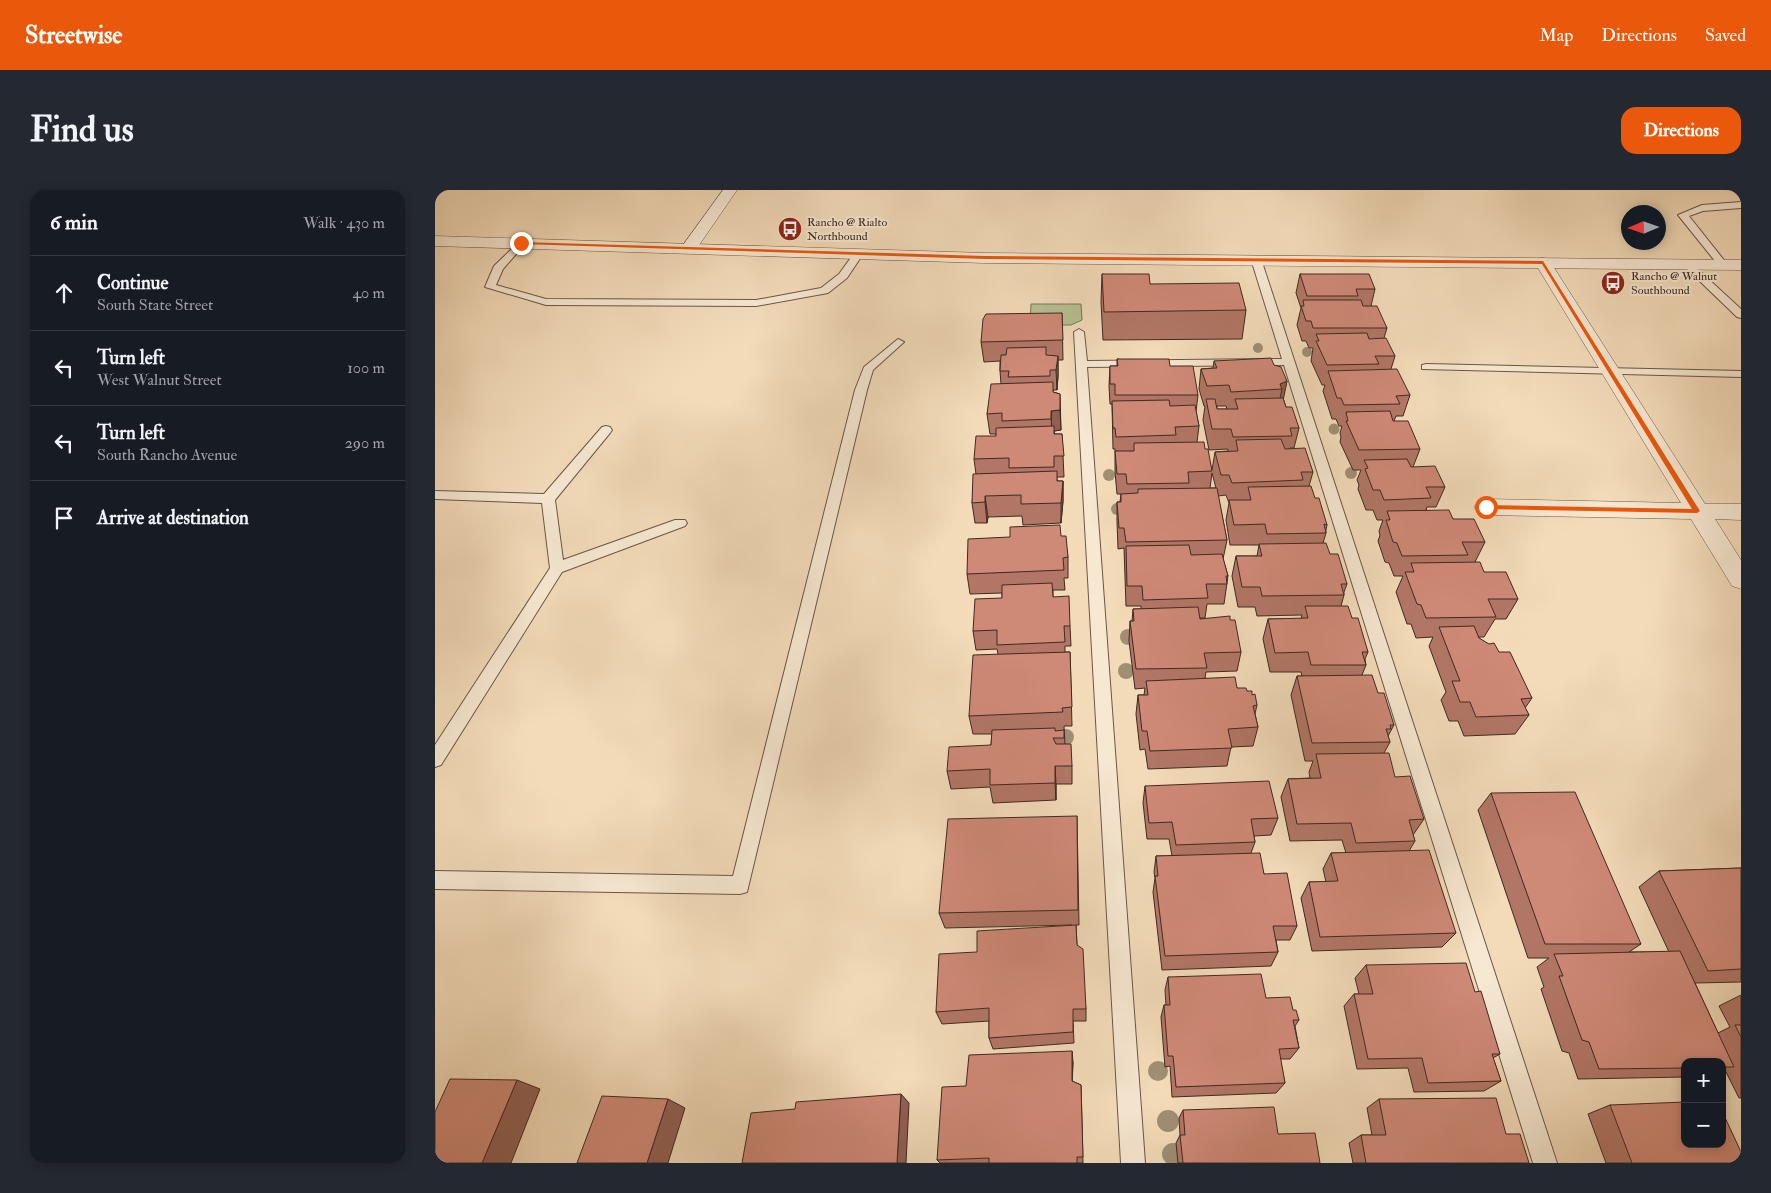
<!DOCTYPE html>
<meta charset="utf-8">
<style>
body{margin:0;font-family:"IM FELL Double Pica",serif;background:#242831;color:#f1f3f6}
.controls{position:absolute;right:15px;bottom:15px;display:grid;overflow:hidden;border-radius:10px;box-shadow:0 2px 12px #0003}
.controls button{width:45px;height:45px;display:grid;place-items:center;padding:0;border:0;border-bottom:1px solid #363941;background:#171b24;color:#f1f3f6;font:25px sans-serif}
.compass{position:absolute;left:1186px;top:15px;width:45px;height:45px;border-radius:50%;background:#171b24;box-shadow:0 2px 12px #0003;rotate:268deg}
.stop{position:absolute;width:15px;height:15px;margin:-11px;border:4px solid #ea580c;border-radius:50%;background:#fff}
.stop.end{background:#ea580c;border-color:#fff;box-shadow:0 1px 5px #0008}
.list{margin:0;padding:0;list-style:none}
h2{display:flex;justify-content:space-between;align-items:center;height:65px;margin:0;padding:0 20px;font-size:21px}
h2 small{font-size:16px;font-weight:400;color:#9ea1a6}
.list li{display:grid;grid-template-columns:32px 1fr auto;gap:15px;align-items:center;box-sizing:border-box;height:75px;padding:0 20px;border-top:1px solid #363941}
.list b{display:block;font-size:19px;white-space:nowrap}
.list p{margin:0;font-size:16px;white-space:nowrap;color:#9ea1a6}
.list em{font-size:16px;font-style:normal;color:#9ea1a6}
.icon{flex:none;width:28px;height:28px;fill:none;stroke:currentColor;stroke-width:2;stroke-linecap:round;stroke-linejoin:round}
.map{position:relative;flex:none;width:1306px;height:973px;overflow:hidden;border-radius:15px}
header{display:flex;align-items:center;gap:30px;box-sizing:border-box;height:70px;padding:0 25px;background:#ea580c;color:#fff}
header strong{font-size:24px}
nav{display:flex;gap:28px;margin-inline-start:auto;font-size:18px}
.intro{display:flex;align-items:center;justify-content:space-between;box-sizing:border-box;height:120px;padding:0 30px}
h1{margin:0;font-size:35px}
.button{padding:12px 22px;border-radius:15px;background:#ea580c;color:#fff;font-size:18px;font-weight:700}
main{display:flex;gap:30px;padding:0 30px}
aside{flex:1;background:#171b24;border-radius:15px;box-shadow:0 2px 12px #0003}
.map>svg:first-child{display:block}
.green{fill:#b6c192;stroke:#7a765a}
.lines{fill:none;stroke-linecap:round;stroke-linejoin:round}
.service-casing{stroke:#6b5648;stroke-width:2}
.minor-casing{stroke:#6b5648;stroke-width:1}
.tertiary-casing{stroke:#6b5648;stroke-width:1}
.service{fill:#f7e8d2;fill-rule:evenodd}
.minor{fill:#f7e8d2;fill-rule:evenodd}
.tertiary{fill:#f7e8d2;fill-rule:evenodd}
.tree{fill:#a08f75}
.wall{fill:#b27666;stroke:#3e2a22;fill-rule:evenodd}
.shaded-wall{fill:#916053;stroke:#3e2a22}
.building{fill:#cf8977;stroke:#3e2a22}
.route{fill:#ea580c}
.labels{text-anchor:middle;dominant-baseline:central;stroke-width:4;stroke-linejoin:round;paint-order:stroke}
.far-poi-label{font-size:12px;fill:#3e2a22;stroke:#f7e8d2;text-anchor:start}
</style>
<header>
<strong>Streetwise</strong>
<nav><a>Map</a><a>Directions</a><a>Saved</a></nav>
</header>
<div class="intro"><h1>Find us</h1><a class="button">Directions</a></div>
<main>
<aside>
<h2>6 min<small>Walk · 430 m</small></h2>
<ul class="list">
<li><svg class="icon" aria-label="ahead" viewBox="0 0 24 24"><path d="M12 20V5M6 11l6-6 6 6"/></svg><div><b>Continue</b><p>South State Street</p></div><em>40 m</em></li>
<li><svg class="icon" aria-label="left" viewBox="0 0 24 24"><path d="M17 20v-9H6M10 6l-5 5 5 5"/></svg><div><b>Turn left</b><p>West Walnut Street</p></div><em>100 m</em></li>
<li><svg class="icon" aria-label="left" viewBox="0 0 24 24"><path d="M17 20v-9H6M10 6l-5 5 5 5"/></svg><div><b>Turn left</b><p>South Rancho Avenue</p></div><em>290 m</em></li>
<li><svg class="icon" aria-label="arrive" viewBox="0 0 24 24"><path d="M6 21V4h12l-3 4 3 4H6"/></svg><div><b>Arrive at destination</b></div></li>
</ul>
</aside>
<div class="map">
<svg width="1306" height="973" viewBox="0 0 1306 973">
<rect width="100%" height="100%" fill="#f3dbb9"/>
<filter id="stains"><feTurbulence type="fractalNoise" baseFrequency=".004" numOctaves="4"/><feColorMatrix values="0 0 0 0 .2 0 0 0 0 .09 0 0 0 0 .02 0 0 0 .5 -.17"/></filter>
<radialGradient id="worn" r=".72"><stop offset=".6" stop-color="#630" stop-opacity="0"/><stop offset="1" stop-color="#630" stop-opacity=".3"/></radialGradient>
<path class="green" d="M596,114h50l1,16 -11,5h-41z"/>
<g class="lines">
<g class="service-casing">
<path id="service" d="M1306,12v6l-38,3 -14,5 38,48 -8,2 -41,-51 24,-10z
M86,50l5,3 -23,26 -7,16 50,14 210,1 65,-12 18,-14 16,-22 8,2 -16,24 -19,15 -72,13 -210,-1 -61,-18 9,-21z
M821,66l5,3 296,904h-24l-249,-798 -197,2 58,796h-24l-47,-831 5,-3 5,3 3,29 195,-2 -31,-100z
M1249,72h6l51,47v9l-4,-1 -53,-51z
M463,149l6,3 -31,28 -6,20 -120,502 -7,2 -305,-5v-18l298,5 122,-486 9,-23z
M991,174l315,7v6l-319,-8v-4z
M171,236l4,1 2,3 -2,3 -55,67 8,60 112,-40h10l2,3 -2,3 -123,46 -121,193 -6,2v-22l115,-177 -8,-65 -107,-4v-8l109,3 58,-67z"/>
</g>
<g class="minor-casing">
<path id="minor" d="M288,0h14l-42,61h-12l-2,-3z
M1108,68l6,1 2,4 154,241h36v16l-26,-1 26,41v29l-9,-3 -41,-67 -205,-4 -8,-3 -4,-5 4,-5 8,-3 195,4 -146,-240 2,-4z"/>
</g>
<g class="tertiary-casing">
<path id="tertiary" d="M0,46l550,17 756,7v10l-756,-7 -550,-17z"/>
</g>
<use href="#service" class="service"/>
<use href="#minor" class="minor"/>
<use href="#tertiary" class="tertiary"/>
</g>
<g class="tree">
<circle cx="823" cy="158" r="5"/>
<circle cx="872" cy="162" r="5"/>
<circle cx="899" cy="239" r="5.5"/>
<circle cx="916" cy="283" r="6"/>
<circle cx="674" cy="285" r="6"/>
<circle cx="682" cy="319" r="6"/>
<circle cx="693" cy="447" r="8"/>
<circle cx="691" cy="481" r="8"/>
<circle cx="631" cy="547" r="8"/>
<circle cx="723" cy="881" r="10"/>
<circle cx="733" cy="931" r="11"/>
<circle cx="738" cy="964" r="11"/>
</g>
<path class="wall" d="M667,84l48,10 96,26 -4,29 -139,1 -2,-38z
M865,84l75,15 -4,17 16,22 -3,10 11,18 -4,13 19,26 -7,21h-7l-2,5 26,28 -7,18 32,20 -9,20h-9l-1,3 27,9 32,23 -10,20 9,10 34,27 -12,20h-11l-11,18h-6l1,1 20,14 33,46 -7,10 4,7 -14,19 -51,2 -6,-15h-9l-8,-21 5,-8 -17,-46 4,-9 -17,1 -5,-14h-4l-11,-32 7,-16h-9l-5,-13 -4,-1 -7,-21 2,-6 -1,-4 4,-11h-6l-4,-10h-7l-8,-21 1,-4 -2,-5 4,-10h-8l-13,-28 1,-5 -1,-4 2,-7h-3l-3,-7h-4l-9,-28 2,-6h-3l-11,-24 2,-13h-4l-3,-7h-4l-5,-16 4,-17 -5,-15z
M627,123l1,47h-5v16l-1,14h-4v2l7,2 1,36 -7,1 1,3h7l2,43h-7v4h6v20l-2,22 -38,2 -1,-9 -34,1 -1,6h-12l-3,-20 4,-29 -2,-15 22,-23v-2h-6l-3,-20 14,-30 -1,-13v-10l-16,1 -3,-20z
M682,169l53,7 28,29 -2,17 3,14 -2,16 8,7 7,21 3,-18 13,-1v-2l-19,1 -6,-30 2,-14h-1l-5,-17 2,-20 12,-1 1,-7 60,4 13,16 -4,17 3,9 13,21 -5,20h-4l-1,1 24,23 -4,14 18,39 -1,5v3l-3,10 24,41 -3,8v3l-3,11 11,12 16,34 -3,7 1,6 -4,10 16,18 16,32 -6,11 2,6 -6,11 11,24 29,42 -11,16 2,6 -6,10 47,82 -14,14 -130,4 -11,-53 8,-16h17l-3,-13 8,-16h15l-4,-13 -52,1 -9,-44 7,-18 22,-1 -1,-6 4,-11h-8l-14,-66 6,-19h5l-1,-4h-31l-7,-33 5,-20h33l1,-4 -45,1 -2,-9h-17l-6,-31 4,-20h21l2,-11h-29l-4,-25 3,-17 -3,-8 -8,1 9,44 -4,19 5,17 -4,28h-17l-2,14h-5v1l30,1 11,32 -4,19 -31,1 -1,6 42,13 5,4 5,10 -2,9 3,13 -5,19 -22,1 -4,19 -79,3 -3,-20 -5,1 -4,-36 2,-19h6l1,-7 -10,1 -6,-48 1,-20h2l1,-12h8v-3h-15l-2,-58 -6,1 -1,-27v-20h3l1,-8h-4l-2,-22v-23h-2l-1,-45h-2l-1,-18 1,-20h7zM782,216h9l1,3h-10zM777,283l4,15h-6z
M626,346l7,21v21h-4l1,12h-12v7l17,29 1,20h-6v6h5l2,74h-8l1,18 7,22v18h-16v16l-63,3 -3,-16 -39,2 -4,-18 44,-26 1,-11h-19l-4,-18 29,-62 -1,-5 -21,1 -3,-19 29,-33v-5l-32,1 -3,-20z
M710,596l133,32 -7,17 -17,1 1,6 -4,11 46,73 -7,14h-14l2,12 -7,14 -109,4 -9,-78 2,-14 -1,-6 2,-16h16l-3,-17h-22l-4,-36z
M1056,603l150,151 -12,8h40l-30,-65 20,-16 82,-3v114l-46,1 23,50 12,-6 -11,-21 22,-11v103h-2l-14,-28 -3,1v-9h-37v15l-107,2 -9,-26 -7,-2 -21,-62 3,-2 -7,-20 12,-9h-21l-50,-148z
M642,626l2,109h-3l1,20 9,64v12h-13l1,22 -81,6 -4,-11v-17l-47,3 -6,-12 41,-60 95,-27 -127,3 -6,-15z
M931,775l109,27 25,62 -7,4 8,23 -17,10 -70,1 -6,-24 -51,1 -13,-63 10,-12h5l-4,-16z
M733,787l98,21 27,12 6,10 -4,6 4,22 -9,11h-10l5,24 -9,10 -104,4 -2,-31 -5,1 -4,-50 3,-12h2l-1,-15z
M638,872l-1,19 9,4 2,78h-143l-3,-3 29,-74z
M944,909l127,35 23,29h-176l-4,-20 12,-8h11l-5,-27z
M1175,915l131,58h-135l-18,-49z
M748,920l95,24 42,29h-142l-2,-20 4,-8 -1,-17z"/>
<path class="shaded-wall" d="M623,166v20l-1,14 -1,-20z
M852,191l-4,20 -4,2 3,-14 -2,-5z
M625,220l1,20 -7,1 -2,9 -1,-29z
M628,291v20l-2,22v-20z
M550,306l3,21 -1,6 -2,-21z
M620,576l1,18v16l-1,-17z
M637,861l1,11 -1,28z
M82,890l23,9 -29,74h-29z
M466,904l8,9 -3,60h-9z
M233,909l17,9 -17,55h-21z"/>
<path class="building" d="M667,84h47l1,10 89,-1 7,27 -142,2z
M865,84h69l6,15h-19l2,7h-51z
M868,110h58l2,6h14l10,22h-74l-2,-7h-5l-5,-15h3z
M627,123l1,27 -82,2 2,-23 3,-5z
M932,143l2,6 17,-1 9,18h-20l4,8 -52,1 -11,-24h3l-3,-7z
M611,157v8l12,1 -2,14h-6v6l-42,1 1,-6h-9l1,-16h5l1,-7z
M836,168l3,7 7,2 6,14 -7,3 2,5 -51,3 -2,-7 -22,1 -6,-17 16,-1 -3,-7z
M682,169h52l1,7h23l5,29h-83v-11h-5v-18h8z
M962,179l13,26 -14,1 4,8 -56,1 -3,-7h-4l-9,-27z
M618,192v10l7,2v16l-9,1v8l-49,2v-8l-15,1 4,-30z
M848,208l3,9h6l7,21h-9l2,8 -59,1 -2,-8h-19l-6,-30h9l2,10h21l-3,-10z
M734,210l1,6 25,-1 4,21 -24,1 1,8 -60,2 -1,-9h-2l-1,-27z
M955,221l3,10h15l12,28 -61,1 -13,-29h2l-2,-9z
M619,236v8h8l2,22h-10v11l-45,1v-10l-35,1 2,-23h20v-8z
M846,249l4,10 20,-1 8,24h-12l2,8 -71,3 -3,-8h-8l-6,-23 23,-1 -2,-11z
M769,252l1,7h3l4,22 -24,1 1,11 -62,1 -1,-10h-9l-2,-23h19v-8z
M972,269l4,8 24,-1 10,21h-19l5,11 -47,2 -4,-10h-7l-8,-21 3,-1 -4,-8z
M622,281v10h6l-2,22 -40,1v-9l-36,1v6l-13,1 1,-29z
M876,296l4,12h4l8,27 -3,-1 2,9 -59,1 -2,-10 -31,1 -5,-25h22l-3,-13z
M782,298l10,52 -101,2 -2,-14h-5l-2,-26h4v-8l17,-1v-4z
M1014,320l4,9h21l11,23h-23l6,13 -66,1 -5,-13 -4,-1 -7,-22h4l-3,-9z
M625,335l1,11h5l2,21 -5,1 1,12 -97,4 1,-35 42,-2v-10z
M891,353l4,11h8l9,30h-6l3,11 -82,1 -2,-9h-18l-6,-31h26l-3,-12z
M754,355l2,10 31,-1 6,22h-2l1,8h-21l2,14 -65,2 -1,-14h-15l-1,-40z
M1045,372l4,10h22l12,27h-30l8,18 -70,1 -5,-13 -4,-1 -12,-32h9l-3,-9z
M617,393l1,14 16,-1 1,30h-6l1,16 -68,3v-15l-24,1 2,-32 27,-1v-13z
M870,416h43l4,12h6l10,34h-6l4,13h-55l-3,-13 -33,1 -7,-34 40,-1z
M763,417l2,12 30,-3v4h5l6,32 -37,1 3,15 -71,1 -6,-48h4l-1,-12z
M1039,436l5,12 10,6 5,-1 5,9h11l22,46 -11,1 8,16 -53,2 -6,-15h-10l-8,-21h8l-21,-54z
M635,462l2,55 -10,1 1,4 -94,4 4,-61z
M937,485l6,18h6l10,32h-4l1,4h-5l4,13 -78,1 -15,-67z
M800,487l2,11h9l1,3h5v4l3,-1 2,11 -4,1 5,21 -30,2 4,19 -82,3 -3,-20h-5l-4,-36h10l-2,-14z
M620,538v3l9,-1v8h-11l3,6h15l1,22h-17v17l-65,2v-16l-43,2 2,-24 42,-2 1,-15z
M954,563l6,24 15,-1 14,43 -15,1 6,21 -59,2 -5,-20 -54,1 -9,-45 33,-1 -5,-24z
M834,591l9,37 -27,1 4,23 -79,3 -4,-23 -23,1 -4,-37z
M1140,602l66,152h-96l-54,-151z
M642,626l1,94 -139,3 9,-94z
M994,660l27,83 -136,4 -11,-55 29,-1 -7,-28z
M825,663l4,21 23,-1 10,53h-24l5,26 -113,4 -10,-80h3l-2,-20z
M1306,678v101l-33,2 -49,-100z
M641,735l1,20 6,4 3,60h-13v23l-84,6v-30l-53,4 3,-58 38,-2v-21z
M1245,761l54,116h-12v-5h-37v6l-86,1 -10,-27 -7,-2 -23,-64h4l-9,-22z
M1031,773l9,29 6,-1 19,63h-8l9,27 -73,2 -6,-25 -54,1 -14,-65h19l-7,-29z
M826,784l5,24 24,-1 3,13h3l3,10h-6l6,28 -20,1 6,34 -109,4 -3,-31h-5l-4,-51h6l-2,-28z
M1300,835h6v12z
M637,861v30l9,4 2,72h-6v6h-88v-5l-52,2 5,-73 24,-1 3,-31z
M15,889l67,1 -35,83h-47v-51z
M466,904l-4,69h-155l9,-50 44,-4 1,-7z
M167,906l66,3 -21,64h-70z
M1061,908l10,36h14l9,29h-163l-5,-28h25l-7,-36z
M1250,912v42h37v-33l19,41v11h-109l-22,-58z
M839,917l4,27 37,-1 5,30h-137l-3,-28h5l-2,-25z"/>
<path class="route" d="M86,52l464,14 558,5 157,250 -3,2 -213,-4 2,-4 206,4 -150,-245 -557,-5 -465,-15z"/>
<defs>
<g id="bus-disc" transform="scale(1.25)"><circle r="9.5" fill="#8f2418" stroke="#f7e8d2"/><path d="M-5-6H5V4H4V6H2V4H-2V6H-4V4H-5ZM-3.5-4V0h7V-4ZM-3.5 1.2v1.5H-2V1.2ZM2 1.2v1.5H3.5V1.2Z" fill="#fff"/></g>
</defs>
<g fill-rule="evenodd">
<use href="#bus-disc" x="355" y="39"/>
<use href="#bus-disc" x="1178" y="93"/>
</g>
<g class="labels">
<g class="far-poi-label">
<text x="372" y="32">Rancho @ Rialto<tspan x="372" dy="14">Northbound</tspan></text>
<text x="1196" y="86">Rancho @ Walnut<tspan x="1196" dy="14">Southbound</tspan></text>
</g>
</g>
<rect width="100%" height="100%" filter="url(#stains)"/>
<rect width="100%" height="100%" fill="url(#worn)"/>
</svg>
<div class="controls">
<button>+</button>
<button>−</button>
</div>
<svg class="compass" viewBox="-18 -18 36 36"><path d="M0-13l5 13h-10z" fill="#e53935"/><path d="M0 13l5-13h-10z" fill="#9ea1a6"/></svg>
<div class="stop" style="left:1051px;top:317px"></div>
<div class="stop end" style="left:86px;top:53px"></div>
</div>
</main>
